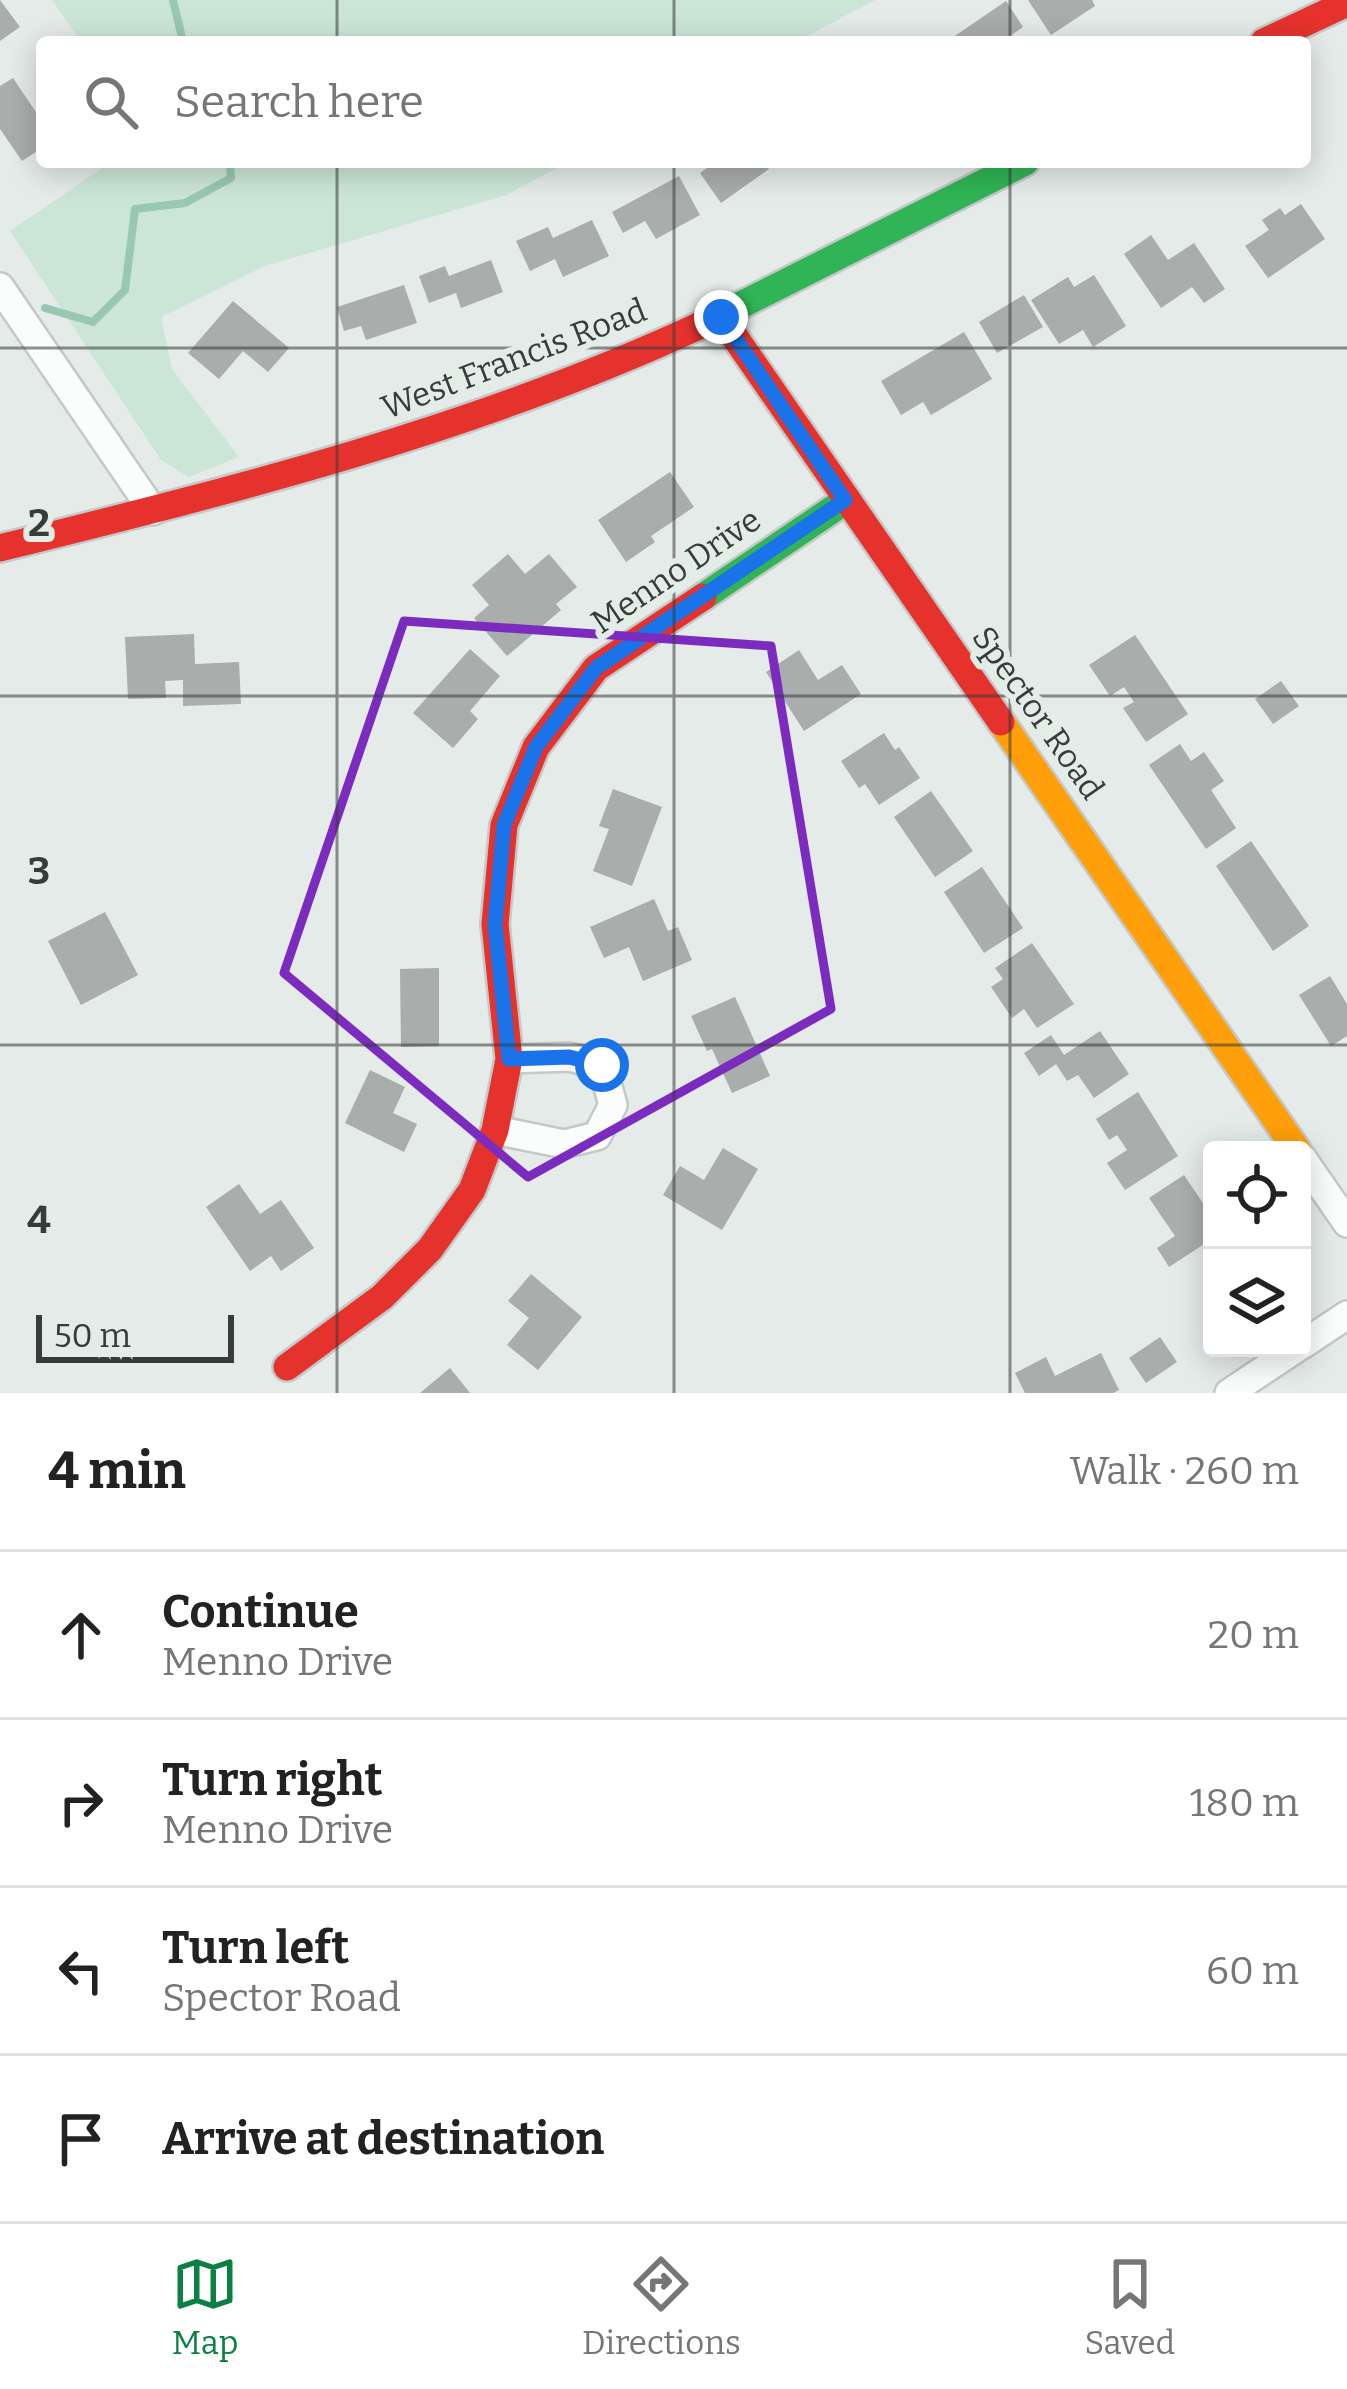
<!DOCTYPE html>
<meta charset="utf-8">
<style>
body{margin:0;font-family:Bitter,serif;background:#f6f6f6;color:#222}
.controls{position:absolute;right:36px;bottom:36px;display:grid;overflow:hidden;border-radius:12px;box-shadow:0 6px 30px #0003}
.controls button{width:108px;height:108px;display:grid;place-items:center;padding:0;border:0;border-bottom:3px solid #e0e0e0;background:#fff;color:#222;font:60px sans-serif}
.scale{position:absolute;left:36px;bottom:30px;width:198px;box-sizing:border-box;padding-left:12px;border:6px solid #373b39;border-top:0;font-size:33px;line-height:42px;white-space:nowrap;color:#373b39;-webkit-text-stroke:9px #e3ede7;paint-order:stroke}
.stop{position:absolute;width:36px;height:36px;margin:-27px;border:9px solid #1a73e8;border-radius:50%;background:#fff}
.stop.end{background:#1a73e8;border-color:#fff;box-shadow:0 3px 12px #0008}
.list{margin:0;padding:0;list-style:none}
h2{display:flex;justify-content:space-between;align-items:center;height:156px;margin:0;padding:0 48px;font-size:51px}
h2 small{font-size:39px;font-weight:400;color:#767676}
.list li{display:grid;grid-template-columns:78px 1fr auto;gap:36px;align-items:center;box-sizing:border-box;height:168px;padding:0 48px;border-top:3px solid #e0e0e0}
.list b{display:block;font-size:45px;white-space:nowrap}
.list p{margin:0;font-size:39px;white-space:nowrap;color:#767676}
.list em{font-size:39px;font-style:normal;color:#767676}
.icon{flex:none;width:66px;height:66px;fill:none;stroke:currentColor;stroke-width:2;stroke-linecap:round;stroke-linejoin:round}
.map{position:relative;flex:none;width:1347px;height:1393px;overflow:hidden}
.search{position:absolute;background:#fff;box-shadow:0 6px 30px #0003;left:36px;right:36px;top:36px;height:132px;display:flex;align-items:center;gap:30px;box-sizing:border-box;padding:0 42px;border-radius:12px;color:#767676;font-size:45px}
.sheet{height:828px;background:#fff}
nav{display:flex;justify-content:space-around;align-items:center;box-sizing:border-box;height:168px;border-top:3px solid #e0e0e0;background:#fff;font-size:33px;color:#767676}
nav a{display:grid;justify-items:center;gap:6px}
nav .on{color:#0b8043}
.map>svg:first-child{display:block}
.green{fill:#cbe6d7}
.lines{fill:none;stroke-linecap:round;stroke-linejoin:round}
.stream{stroke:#98c9b0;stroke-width:8}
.building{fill:#a9adab}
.street-casing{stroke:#c4c8c6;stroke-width:32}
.fast-casing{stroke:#c4c8c6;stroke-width:32}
.slow-casing{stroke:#c4c8c6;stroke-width:32}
.jam-casing{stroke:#c4c8c6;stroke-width:32}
.street{stroke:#fbfcfc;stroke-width:27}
.fast{stroke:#30b455;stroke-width:27}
.slow{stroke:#ff9f0a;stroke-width:27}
.jam{stroke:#e5322d;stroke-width:27}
.route{stroke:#1a73e8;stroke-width:15}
.marked{fill:none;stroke:#7b2cbf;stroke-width:9;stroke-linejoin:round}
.grid{fill:none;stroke:#373b39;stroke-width:3;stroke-opacity:0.55}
.labels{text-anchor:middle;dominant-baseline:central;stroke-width:12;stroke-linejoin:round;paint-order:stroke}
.street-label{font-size:33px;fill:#373b39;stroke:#e3ede7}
.grid-label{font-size:39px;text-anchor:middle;font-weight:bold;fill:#373b39;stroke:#e3ede7;stroke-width:12;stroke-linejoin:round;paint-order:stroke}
</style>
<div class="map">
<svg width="1347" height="1393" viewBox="0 0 1347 1393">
<rect width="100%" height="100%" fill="#e5ebe8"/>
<path class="green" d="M52,0h823l-79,42h-715z
M111,162h457l-62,33 -241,71 -104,51 11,52 67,88 -50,20 -28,-17 -151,-229z"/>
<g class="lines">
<path class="stream" d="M173,0l10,42
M45,308l48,14 32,-32 10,-81 50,-6 46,-25 -1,-16"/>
</g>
<path class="building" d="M0,0l20,27 -20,14z
M1028,0h64l3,6 -44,29z
M1006,1l17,26 -17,12 2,3h-62z
M13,78l29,43v27l-20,13 -22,-32v-43z
M715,162h49l5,7 -48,34 -21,-30z
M679,176l21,39 -44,24 -11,-18 -22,12 -11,-21z
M1301,204l24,35 -57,39 -23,-32 24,-16 -7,-10 18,-12 5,7z
M592,220l17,36 -46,21 -8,-18 -25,12 -14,-30 32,-14 5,11z
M1151,235l17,25 26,-17 31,46 -21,14 -12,-16 -31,21 -37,-54z
M491,260l12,32 -42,16 -5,-15 -27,10 -10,-27 26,-10 4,10z
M1094,275l32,51 -33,21 -10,-17 -24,14 -28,-44 37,-23 6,10z
M404,285l13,38 -51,17 -5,-14 -17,5 -7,-24z
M1024,295l19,32 -46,26 -18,-31z
M233,301l56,47 -21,24 -25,-21 -24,28 -31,-26z
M964,332l28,47 -61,36 -8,-13 -22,13 -20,-34z
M670,472l24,35 -43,29 4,6 -29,20 -28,-42z
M508,554l17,20 24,-20 28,33 -21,17 5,6 -54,46 -33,-38 15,-13 -17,-20z
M194,634l1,30 44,-2 2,42 -58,2v-26l-18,1 1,17 -38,1 -3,-62z
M1135,635l53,79 -42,28 -23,-34 11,-6 -10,-15 -14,9 -21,-31z
M470,649l30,27 -30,35 8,8 -25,29 -40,-35z
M799,650l19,30 24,-15 19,29 -57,37 -38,-59z
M1281,681l18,25 -26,18 -18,-25z
M884,733l11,17 4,-3 21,31 -41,27 -14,-21 -6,4 -18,-27z
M1180,744l11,17 13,-9 20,29 -13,9 25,38 -30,21 -57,-84z
M613,789l49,18 -30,79 -39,-15 16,-42 -10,-3z
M931,791l42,60 -38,26 -41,-60z
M1251,841l58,85 -36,25 -57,-85z
M982,867l41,61 -39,25 -40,-61z
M654,899l14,32 10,-4 14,33 -49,21 -14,-34 -25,11 -14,-31z
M105,912l33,63 -57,30 -33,-64z
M1032,943l42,61 -37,24 -13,-19 -12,9 -21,-31 12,-8 -8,-11z
M439,968v78l-38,1 -1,-78z
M1330,976l17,28v32l-16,10 -32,-51z
M735,997l35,79 -38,17 -20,-44 -5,2 -16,-35z
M1100,1031l29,43 -35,24 -16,-23 -11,6 -11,-17 -17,12 -15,-23 27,-18 13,20z
M370,1070l35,17 -12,26 24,11 -13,28 -59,-29z
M1138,1092l40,64 -53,34 -18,-27 20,-13 -10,-15 -8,5 -13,-21z
M723,1148l35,21 -36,61 -59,-35 17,-29 24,14z
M1184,1175l23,34 5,-3v33l-43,28 -12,-19 18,-12 -26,-38z
M239,1184l21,30 21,-14 33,48 -33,23 -10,-15 -21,15 -44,-64z
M531,1274l51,43 -44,53 -31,-25 22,-27 -21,-17z
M1160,1337l17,25 -31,21 -17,-25z
M1101,1353l18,37 -6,3h-88l-10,-20 31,-16 9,19z
M450,1368l20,25h-50z"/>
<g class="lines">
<g class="street-casing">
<path id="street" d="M0,287l153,224
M495,1130l69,14 33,-8 16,-31 -11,-40 -33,-8 -60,2
M1302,1158l45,65
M1302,1345l45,-30
M1229,1393l68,-45"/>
</g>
<g class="fast-casing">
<path id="fast" d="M701,325l324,-163
M703,597l142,-96"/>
</g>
<g class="slow-casing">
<path id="slow" d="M1001,722l296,428"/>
</g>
<g class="jam-casing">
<path id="jam" d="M1264,42l83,-39
M721,317l280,405
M0,548c239,-59 477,-119 701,-223
M287,1367l95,-70 48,-48 42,-59 23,-60 14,-71 -14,-135 9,-99 32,-78 60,-79 107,-71"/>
</g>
<use href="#street" class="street"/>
<use href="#fast" class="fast"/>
<use href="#slow" class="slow"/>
<use href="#jam" class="jam"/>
</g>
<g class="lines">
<path class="route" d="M602,1065l-33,-8 -60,2 -14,-135 9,-99 32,-78 60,-79 249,-168 -124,-183"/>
</g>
<path class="marked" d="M404,621l367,25 60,363 -303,168 -244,-204z"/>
<path class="grid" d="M337,0v42M674,0v42M1010,0v42M337,162v1231M674,162v1231M1010,162v1231M0,348h1347M0,696h1347M0,1045h1347"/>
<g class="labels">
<g class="street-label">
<text transform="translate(514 359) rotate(-21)">West Francis Road</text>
<text transform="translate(676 571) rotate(-34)">Menno Drive</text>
<text transform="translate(1038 713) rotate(55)">Spector Road</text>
</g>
</g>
<g class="grid-label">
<text x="39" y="536">2</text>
<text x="39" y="884">3</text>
<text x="39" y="1233">4</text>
</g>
</svg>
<div class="controls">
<button><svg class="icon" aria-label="locate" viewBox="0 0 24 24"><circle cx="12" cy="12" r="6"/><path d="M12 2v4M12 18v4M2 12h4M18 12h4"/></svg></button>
<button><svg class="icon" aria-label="layers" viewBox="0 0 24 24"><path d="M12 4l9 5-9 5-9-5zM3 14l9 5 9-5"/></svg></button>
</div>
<div class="scale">50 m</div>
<div class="stop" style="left:602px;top:1065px"></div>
<div class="stop end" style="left:721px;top:317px"></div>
<div class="search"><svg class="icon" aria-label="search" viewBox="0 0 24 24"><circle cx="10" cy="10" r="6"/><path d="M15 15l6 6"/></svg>Search here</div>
</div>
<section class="sheet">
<h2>4 min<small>Walk · 260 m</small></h2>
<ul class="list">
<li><svg class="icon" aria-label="ahead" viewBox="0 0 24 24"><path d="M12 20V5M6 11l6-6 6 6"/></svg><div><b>Continue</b><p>Menno Drive</p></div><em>20 m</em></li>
<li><svg class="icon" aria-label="right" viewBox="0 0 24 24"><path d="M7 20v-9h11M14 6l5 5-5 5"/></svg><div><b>Turn right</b><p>Menno Drive</p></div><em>180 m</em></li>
<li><svg class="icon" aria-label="left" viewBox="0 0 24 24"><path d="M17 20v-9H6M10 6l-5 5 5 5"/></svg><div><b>Turn left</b><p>Spector Road</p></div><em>60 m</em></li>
<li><svg class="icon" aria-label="arrive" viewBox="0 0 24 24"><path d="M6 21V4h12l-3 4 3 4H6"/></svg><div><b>Arrive at destination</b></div></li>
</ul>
</section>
<nav>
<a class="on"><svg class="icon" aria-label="map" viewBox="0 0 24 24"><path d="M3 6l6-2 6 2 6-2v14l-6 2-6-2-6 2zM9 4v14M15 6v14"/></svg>Map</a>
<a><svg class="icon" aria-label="directions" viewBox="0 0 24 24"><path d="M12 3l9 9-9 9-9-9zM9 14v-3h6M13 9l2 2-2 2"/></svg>Directions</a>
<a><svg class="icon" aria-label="saved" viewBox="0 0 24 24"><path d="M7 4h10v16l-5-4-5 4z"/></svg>Saved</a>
</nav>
